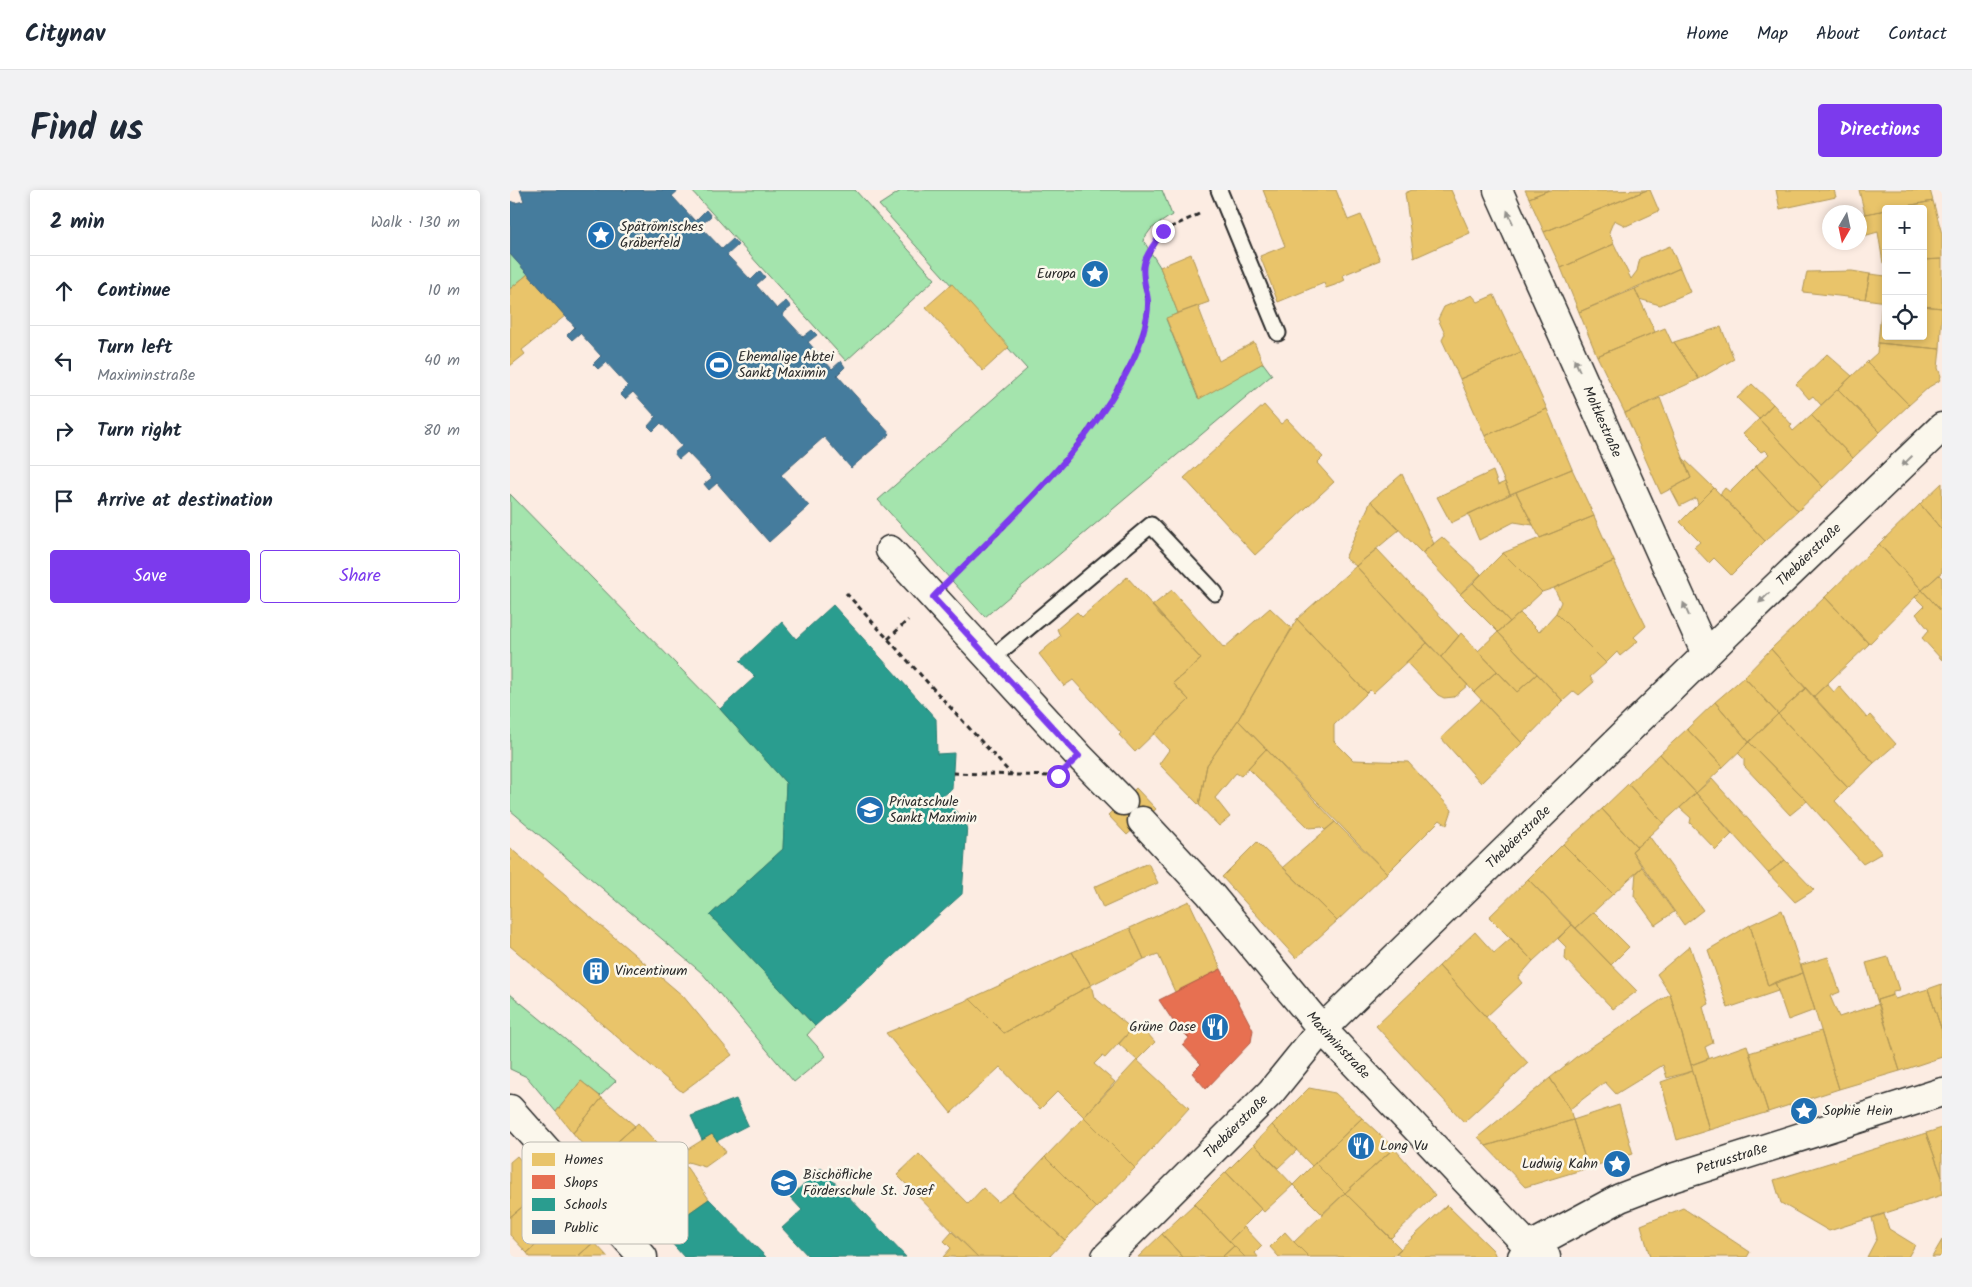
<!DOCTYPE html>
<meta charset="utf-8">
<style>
body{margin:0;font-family:Kalam,sans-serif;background:#f2f2f3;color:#1f2937}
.controls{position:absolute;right:15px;top:15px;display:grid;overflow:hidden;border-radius:5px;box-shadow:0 2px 8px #0003}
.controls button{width:45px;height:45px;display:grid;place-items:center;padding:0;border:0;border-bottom:1px solid #e0e1e3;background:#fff;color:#1f2937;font:25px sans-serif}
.compass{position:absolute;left:1312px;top:15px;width:45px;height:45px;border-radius:50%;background:#fff;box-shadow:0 2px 8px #0003;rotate:189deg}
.stop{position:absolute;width:15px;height:15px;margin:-11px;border:4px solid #7c3aed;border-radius:50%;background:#fff}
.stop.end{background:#7c3aed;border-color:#fff;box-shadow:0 1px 5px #0008}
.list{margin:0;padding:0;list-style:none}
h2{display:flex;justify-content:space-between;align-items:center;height:65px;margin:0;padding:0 20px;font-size:21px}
h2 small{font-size:16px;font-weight:400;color:#747a83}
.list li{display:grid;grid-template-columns:32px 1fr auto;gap:15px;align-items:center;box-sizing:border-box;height:70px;padding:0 20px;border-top:1px solid #e0e1e3}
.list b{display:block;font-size:19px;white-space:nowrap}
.list p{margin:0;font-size:16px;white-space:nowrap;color:#747a83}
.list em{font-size:16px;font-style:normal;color:#747a83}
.actions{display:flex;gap:10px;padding:15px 20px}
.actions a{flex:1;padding:11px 0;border:1px solid #7c3aed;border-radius:5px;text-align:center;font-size:18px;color:#7c3aed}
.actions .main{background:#7c3aed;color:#fff}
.icon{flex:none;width:28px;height:28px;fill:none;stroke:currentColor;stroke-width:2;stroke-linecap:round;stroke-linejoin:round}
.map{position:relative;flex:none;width:1432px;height:1067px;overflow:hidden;border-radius:5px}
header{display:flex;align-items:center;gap:30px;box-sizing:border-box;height:70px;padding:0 25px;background:#fff;border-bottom:1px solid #e0e1e3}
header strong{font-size:24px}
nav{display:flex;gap:28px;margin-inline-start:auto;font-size:18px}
.intro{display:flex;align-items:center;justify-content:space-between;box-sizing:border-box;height:120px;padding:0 30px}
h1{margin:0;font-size:35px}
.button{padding:12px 22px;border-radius:5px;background:#7c3aed;color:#fff;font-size:18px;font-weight:700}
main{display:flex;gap:30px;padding:0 30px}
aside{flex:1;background:#fff;border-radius:5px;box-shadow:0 2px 8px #0003}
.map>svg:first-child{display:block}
.green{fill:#a4e4ad;stroke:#68886c}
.homes{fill:#e9c46a;stroke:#b09657}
.shops{fill:#e76f51;stroke:#af5b46}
.schools{fill:#2a9d8f;stroke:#2a7b71}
.public{fill:#457b9d;stroke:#3d637b}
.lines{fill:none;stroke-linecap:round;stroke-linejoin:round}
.lane-casing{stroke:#2b2b2b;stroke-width:19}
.street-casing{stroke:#2b2b2b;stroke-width:31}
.path{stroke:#2b2b2b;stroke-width:3;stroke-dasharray:5 4;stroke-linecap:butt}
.lane{stroke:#fbf7ec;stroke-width:15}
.street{stroke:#fbf7ec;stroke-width:28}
.oneway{fill:#93918c}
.route{stroke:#7c3aed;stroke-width:6}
.labels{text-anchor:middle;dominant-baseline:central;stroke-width:5;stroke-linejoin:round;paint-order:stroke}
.poi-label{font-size:14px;fill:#2b2b2b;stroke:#fbf7ec;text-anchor:start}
.street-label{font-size:14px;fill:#2b2b2b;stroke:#fbf7ec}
.key{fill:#fbf7ec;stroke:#bdbab2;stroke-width:1}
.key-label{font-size:14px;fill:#2b2b2b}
</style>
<header>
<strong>Citynav</strong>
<nav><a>Home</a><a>Map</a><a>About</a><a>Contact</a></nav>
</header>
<div class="intro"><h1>Find us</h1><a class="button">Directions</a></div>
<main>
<aside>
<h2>2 min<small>Walk · 130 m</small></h2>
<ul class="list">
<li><svg class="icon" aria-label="ahead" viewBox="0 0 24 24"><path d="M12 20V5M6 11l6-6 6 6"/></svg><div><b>Continue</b></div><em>10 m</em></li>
<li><svg class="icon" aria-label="left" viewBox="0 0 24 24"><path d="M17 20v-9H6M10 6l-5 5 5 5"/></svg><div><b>Turn left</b><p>Maximinstraße</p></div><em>40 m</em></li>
<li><svg class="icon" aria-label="right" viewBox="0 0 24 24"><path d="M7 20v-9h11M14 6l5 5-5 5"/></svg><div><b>Turn right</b></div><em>80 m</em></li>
<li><svg class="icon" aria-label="arrive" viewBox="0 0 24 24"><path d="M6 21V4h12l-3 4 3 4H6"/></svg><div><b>Arrive at destination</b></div></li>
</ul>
<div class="actions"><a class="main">Save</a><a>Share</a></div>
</aside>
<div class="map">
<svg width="1432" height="1067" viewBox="0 0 1432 1067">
<rect width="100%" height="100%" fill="#fcece2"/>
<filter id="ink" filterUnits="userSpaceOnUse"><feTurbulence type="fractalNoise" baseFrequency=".02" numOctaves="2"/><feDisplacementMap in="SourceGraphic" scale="10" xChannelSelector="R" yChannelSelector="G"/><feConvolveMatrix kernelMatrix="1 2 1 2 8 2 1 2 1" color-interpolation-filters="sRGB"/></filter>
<g filter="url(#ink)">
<path class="green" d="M181,0h164l80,89 -89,82z
M392,0h260l10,25 -21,14 -8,11 17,27 18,46 -12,6 32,79 65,-35 9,12 -287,242 -107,-117 149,-131 -148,-164z
M0,64l18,20 -18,15z
M0,304l210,215 66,74 -3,66 -73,66 105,111 -8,9 19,21 -32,26 -92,-109 -192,-163z
M0,804l106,87 -16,15 -19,-15 -25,31 -29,-35 -17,-8z"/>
<path class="homes" d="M753,0h73l12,30 13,-5 19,45 -37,15 2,5 -10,5 -9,3 -2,-5 -46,19 -18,-46 25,-10z
M902,0h39l19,43 -56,25 -9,-65z
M1015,0h24l-20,8z
M1039,0l53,1 45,-1 -103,42 -15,-34z
M1137,0h3l9,21 -33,15 -12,-6 -5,12 5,12 -53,24 -17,-36z
M1266,0h58l2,7 -56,12z
M1349,0h71l3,11 -68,13z
M1423,11l9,33v25l-19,1v-51h-32z
M1376,20v53h-3l-5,-31 -18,5v-22z
M1104,54l17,35 6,-8 3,-13 30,-12 10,22 -101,44 -18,-44z
M681,64l18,48 -31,11 -18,-46z
M1432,69v49l-19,-2v-46z
M1170,78l10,24 -30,13 -21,-6 -4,-10z
M1342,81l18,3 -5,25 -62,-7 4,-20z
M18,84l37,42 -43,34 3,4 -15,12v-77z
M1360,84l16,2v26l-21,-3z
M442,94l57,63 -26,24 -57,-64z
M1125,99l20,43 -58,24 -18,-44z
M962,105l6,7 16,-7 27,57 -61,27 -18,-39 3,-6 -7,-15 6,-12z
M1372,112h4v34h37v-30l19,2 -2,41 -62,-6z
M688,116l21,55 35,-19 9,21 -64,36 -33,-81z
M1211,137l13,32 -35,20 -25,-37z
M1155,138l7,15 2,-1 25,37 -74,34 -28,-57z
M1368,153l62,6 -2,19 3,8 -2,5 -10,6 -20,18 -42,-43 10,-9z
M1011,162l26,57 -62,27 -25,-57z
M1317,164l25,22 -31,29 -8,-9 -4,3 -13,-15z
M1357,172l42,43 -29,27 -42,-43z
M1242,194l21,20 -14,15 -22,-21z
M1328,199l42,43 -27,26 -42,-43z
M1150,208l31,80 -30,16 -36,-81z
M1263,214l19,21 -2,2 3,4 18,-16 42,43 -30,29 -64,-68z
M754,215l17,19 6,-5 36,38 -6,6 17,19 -79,73 -71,-77z
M1037,219l25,60 -62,25 -25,-58z
M1249,229l64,68 -25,24 -42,-45 13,-12 -4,-4 -4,2 -18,-18z
M1172,267l32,31 -16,16 -2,-6 -16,8 -9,-17 20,-11z
M1246,276l42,45 -33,30 -45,-47 5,-6 5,4z
M1062,279l22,47 -54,22 -24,-46z
M983,281l5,14 7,-3 5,12 -59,29 -14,-26z
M892,284l32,70 -12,9 -51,-52z
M1432,293v47l-22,-26z
M1204,298l51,53 -34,34 -17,-17 -5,5 -15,-16 6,-5 -20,-20z
M1006,302l17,33 -19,-3 -35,18 -11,-26z
M861,311l28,29 -43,36 -11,-8z
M1410,314l22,26v42l-20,18 -43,-46z
M1084,326l20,45 -60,27 -12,4 -39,-39z
M932,347l39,37 -21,20 -38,-41z
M1369,354l43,46 -53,54 -44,-47z
M867,359l82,87 -18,21 -85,-91z
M993,363l39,39 -32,30 -37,-39z
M1104,371l32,65 -12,11 4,4 -18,15 -3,-4 -11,11 -50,-50 5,-11 -7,-14z
M846,376l71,77 -54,50 -3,-3 -3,3 -70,-74z
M1429,385l3,3v34l-20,-22z
M617,387l74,82 -28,24 16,17 -54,52 -16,-17 2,-2 -48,-53 -9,6 -25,-32 21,-18 -3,-7 20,-17 5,5z
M963,393l37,39 -12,10 -38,-38z
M662,400l52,58 46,-40 22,21 -54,91 -31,45 -8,40 -40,-41 10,-14 -15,-16 35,-34 -16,-17 28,-24 -49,-53z
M1412,400l20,22v48l-20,-22 7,-8 -13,-16 8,-8 -9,-9z
M1315,407l44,47 -56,53 -42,-48z
M1010,423l19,19 17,-19 50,50 -16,14 4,5 -15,13 -5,-4 -11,10 -65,-69z
M787,429l70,74 -33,32v16l19,19 55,2 44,48 -5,15 -7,-5 -53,53 -149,-153z
M988,442l39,42 -20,18 -39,-41z
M951,443l36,38 -23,21 -33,-35z
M917,453l41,42 -14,12 -10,1 -6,-3 -32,-33z
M1261,459l35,39 -28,26 -34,-37z
M987,481l20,21 20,-18 26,27 -41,42 -48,-51z
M1234,487l34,37 -29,28 -34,-40z
M1317,494l7,8 5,-6 28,32 3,-3 26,29 -22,19 -61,-66z
M1296,498l68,75 -26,25 -70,-74z
M971,510l41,43 -41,40 -40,-45z
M1205,512l34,40 -26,25 -36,-38z
M1268,524l70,74 -13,13 47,52 -19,11 -56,-63 -58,-59z
M728,530l28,29 -25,27 -5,-3 -21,25 15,19 -11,9 -20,-21 8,-40z
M1177,539l36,38 -27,26 -36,-39z
M1239,552l58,59 -17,14 -46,-49v-7l-6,-6z
M756,559l69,73 -10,8 -3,-3 -13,1 -61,-60z
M1150,564l36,39 -33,30 -35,-39z
M1202,589l73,81 -17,13 -72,-80z
M1118,594l35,39 -26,24 -35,-38z
M626,598l20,21 -29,26 -19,-20z
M1186,603l36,41 -16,16 -26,-27 1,-5 -11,-10z
M1092,619l35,38 -5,4 10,16 -29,27 -50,-50z
M825,632l52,51 -50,48 -54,-54z
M1139,646l54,74 -19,15 -52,-74z
M747,652l80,79 -41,37 -74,-81z
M1053,654l50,50 -37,34 -48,-49z
M0,658l173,148 49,59 -50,37 -172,-146z
M1275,670l29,30 -19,12 -27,-29z
M638,673l10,20 -55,25 -9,-21z
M1132,677l32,45 -19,13 -21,-29 2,-24z
M1018,689l44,46 -39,36 -44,-44z
M679,711l32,68 -46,23 -17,-38 -14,5 -14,-31z
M1272,720l21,63 -35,13 -18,-61z
M1084,722l35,35 -18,18 -35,-37z
M1062,735l65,66 -24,18 -48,-50 1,-12 -8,-8z
M1240,735l18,61 7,-4 3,9 -50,17 -20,-58z
M620,738l14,31 -53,26 -19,-33z
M965,742l19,21 17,-15 22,23 -15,17 4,5 -36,34 -47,-51z
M1180,756l19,58 -6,3 10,36 -8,4 4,11 -18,7 -21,-71 -13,-20z
M562,762l19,33 -87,48 -34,-34z
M1318,767l12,35 -10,4 9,21 40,-13 21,67 -61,18 -38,-124z
M1378,767l11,33 -6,1v4l-16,5 -11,-37z
M929,776l89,97 -64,59 -88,-96z
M1293,783l12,37 -27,10 -13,-38z
M1432,794v47l-14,-42z
M581,795l3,12 38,32 -27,29 -3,-2 -8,8 21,18 -31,35 -26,-26 -18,18 -40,-42 -49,46 -65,-80 84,-34 34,34z
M1418,799l14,42v26l-42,14 -23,-71 16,-5 2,4z
M1160,804l23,77 -26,7 -4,-13 -47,29 -11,-12 -35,27 -20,-31 26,-21z
M630,835l15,17 -18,18 -18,-16 13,-15z
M1311,841l18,58 -71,23 -19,-59z
M1237,855l21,67 -59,18 -18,-65z
M627,870l52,48 -54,60 -51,-51z
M1183,881l16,59 -32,10 -16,-58z
M1040,888l20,31 3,11 -87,26 -8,-9z
M71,891l21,17 -29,35 -17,-21z
M799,898l26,5 27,25 -50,48 -40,-41z
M92,908l33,28 -39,35 -23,-28z
M1109,915l14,49 -45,14 -15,-48z
M574,927l51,51 -39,40 -51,-51z
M852,928l32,30 -49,45 -30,-30z
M1063,930l15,48 -63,19 -39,-41z
M128,933l34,36 -49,34 -27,-32z
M762,935l25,25 -19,18 -24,-24z
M1432,938v49l-16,-44z
M1416,943l16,44v18l-113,36 -48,-28 -7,-23z
M202,944l14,18 -21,15 -17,-5 -3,3 -13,-6z
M744,954l39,41 -29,27 -38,-40z
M884,958l41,47 -44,43 -46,-45z
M409,964l49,50 15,-16 15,14 14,-10 53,48 -16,17h-71l-81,-82z
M7,966l28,32 -35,29v-55z
M535,967l51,51 -31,32 -53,-48z
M162,969l13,6 24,34 -47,33 -39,-39z
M805,973l30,30 -23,21 -29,-29z
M716,982l35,37 -32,32 -35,-37z
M35,998l25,27 -43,38 -17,-18v-18z
M835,1003l56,56 -9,8h-83l-15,-15z
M684,1014l40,42 -12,11h-39l-21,-23z
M937,1015l46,45 3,7h-95l-5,-4z
M1173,1018l67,44 -3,5h-97l-9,-32z
M1374,1024l5,15 26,16 -7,12h-41l10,-19 -5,-20z
M60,1025l24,27 -17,15h-47l-3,-4z
M734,1037l18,19 -7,7 3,4h-13l-16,-16z
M442,1042l26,25h-35l8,-9 -7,-7z
M775,1042l9,10 15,15h-30l-9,-10z
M652,1044l21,23h-45z
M1432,1050v17h-10z
M84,1052l14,15h-31z
M724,1056l11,11h-23z"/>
<path class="shops" d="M711,779l32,61 -2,12 -45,47 -14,-16 9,-9 -18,-19 6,-7 -14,-14 -16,-24z"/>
<path class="schools" d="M323,415l103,114 1,35 17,-1 -2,36 -9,7 24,29 -5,69 -147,132 -105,-111 73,-66 3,-66 -66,-74 35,-32 -15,-16 42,-39 14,17z
M226,909l12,26 -31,16 -5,-7 -10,6 -11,-24z
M311,978l85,89h-97l-27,-29 20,-18 -12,-13z
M199,1009l57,58h-82l-22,-25z"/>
<path class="public" d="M10,0h159l-7,6 23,25 11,-11 5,6 -11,10 22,23 11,-10 5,6 -11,10 24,25 9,-9 5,6 -9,8 21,24 9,-8 5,6 -9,7 21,23 9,-7 5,5 -9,7 24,27 9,-8 4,6 -8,8 53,59 -39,34 -27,-31 -43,38 28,31 -40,36 -52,-59 -8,7 -5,-6 8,-6 -25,-26 -8,7 -5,-6 8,-7 -21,-23 -8,8 -5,-5 8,-9 -23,-25 -8,7 -5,-5 8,-8 -22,-24 -8,7 -5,-5 8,-8 -21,-23 -8,7 -5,-5 8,-8 -65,-73v-53l5,2 9,-2z"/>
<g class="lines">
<g class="lane-casing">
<path id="lane" d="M709,0l59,143
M481,469l160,-134 64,68"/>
</g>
<g class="street-casing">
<g id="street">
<path id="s1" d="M988,0l208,464"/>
<path d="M380,360l189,206 44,45"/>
<path id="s2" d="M632,631l68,73 112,135 207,218 17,10"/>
<path d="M0,919l133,148"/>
<path id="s3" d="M596,1067l165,-165 51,-63 406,-396 214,-206"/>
<path id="s4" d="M1012,1067l7,-10 91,-49 52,-20 270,-86"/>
</g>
</g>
<path class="path" d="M447,383l43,-42 65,-70 42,-56 27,-47 13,-40 1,-16 -4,-19 -1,-19 20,-33 36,-17
M336,403l166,182
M378,449l20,-19
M443,583l99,3"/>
<use href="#lane" class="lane"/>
<use href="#street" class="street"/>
</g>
<defs><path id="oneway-solid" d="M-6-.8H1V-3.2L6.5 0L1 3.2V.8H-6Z" transform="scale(1.25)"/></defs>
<g class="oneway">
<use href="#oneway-solid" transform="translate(1000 27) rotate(-114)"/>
<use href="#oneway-solid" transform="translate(1067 175) rotate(-114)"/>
<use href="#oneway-solid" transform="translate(1397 271) rotate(136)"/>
<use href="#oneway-solid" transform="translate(1254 408) rotate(136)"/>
<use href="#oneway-solid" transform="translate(1176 419) rotate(-114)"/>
</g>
</g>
<g class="lines" filter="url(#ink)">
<path class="route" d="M548,586l21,-20 -146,-159c69,-71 157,-147 200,-237 7,-14 16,-43 15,-59 -1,-12 -7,-25 -4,-37 2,-11 13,-23 19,-33"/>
</g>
<defs>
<g id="sight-disc" transform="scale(1.4375)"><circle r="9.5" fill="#1f6fb2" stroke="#fbf7ec"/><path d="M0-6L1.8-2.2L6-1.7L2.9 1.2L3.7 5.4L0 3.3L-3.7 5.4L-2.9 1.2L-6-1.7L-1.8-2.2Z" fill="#fff"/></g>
<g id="stadium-disc" transform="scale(1.4375)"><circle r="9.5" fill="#1f6fb2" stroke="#fbf7ec"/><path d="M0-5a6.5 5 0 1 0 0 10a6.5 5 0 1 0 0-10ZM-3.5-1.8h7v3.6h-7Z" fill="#fff"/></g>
<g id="school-disc" transform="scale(1.4375)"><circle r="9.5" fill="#1f6fb2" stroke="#fbf7ec"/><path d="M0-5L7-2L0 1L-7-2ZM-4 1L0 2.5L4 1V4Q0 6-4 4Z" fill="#fff"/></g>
<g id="building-disc" transform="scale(1.4375)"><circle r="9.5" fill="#1f6fb2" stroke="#fbf7ec"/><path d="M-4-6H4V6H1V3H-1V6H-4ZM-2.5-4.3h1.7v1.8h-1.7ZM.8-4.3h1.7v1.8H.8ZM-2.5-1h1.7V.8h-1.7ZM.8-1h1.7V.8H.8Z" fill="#fff"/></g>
<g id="restaurant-disc" transform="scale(1.4375)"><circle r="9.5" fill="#1f6fb2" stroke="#fbf7ec"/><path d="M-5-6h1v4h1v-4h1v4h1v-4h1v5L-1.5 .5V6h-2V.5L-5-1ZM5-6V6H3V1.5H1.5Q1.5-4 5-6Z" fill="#fff"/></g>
</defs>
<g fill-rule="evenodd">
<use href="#sight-disc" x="91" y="45"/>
<use href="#sight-disc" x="585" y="84"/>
<use href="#stadium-disc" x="209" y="175"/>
<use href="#school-disc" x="360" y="620"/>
<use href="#building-disc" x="86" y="781"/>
<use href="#restaurant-disc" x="705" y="837"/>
<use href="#sight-disc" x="1294" y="921"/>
<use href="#restaurant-disc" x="851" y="956"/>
<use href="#sight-disc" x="1107" y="974"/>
<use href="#school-disc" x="274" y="993"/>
</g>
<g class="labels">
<g class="poi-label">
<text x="110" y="37">Spätrömisches<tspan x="110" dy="16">Gräberfeld</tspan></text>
<text x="566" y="84" text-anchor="end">Europa</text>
<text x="228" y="167">Ehemalige Abtei<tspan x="228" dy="16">Sankt Maximin</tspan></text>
<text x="379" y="612">Privatschule<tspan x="379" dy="16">Sankt Maximin</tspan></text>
<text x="105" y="781">Vincentinum</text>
<text x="686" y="837" text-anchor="end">Grüne Oase</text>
<text x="1313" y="921">Sophie Hein</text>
<text x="870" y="956">Long Vu</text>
<text x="1088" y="974" text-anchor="end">Ludwig Kahn</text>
<text x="293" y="985">Bischöfliche<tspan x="293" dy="16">Förderschule St. Josef</tspan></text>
</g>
<g class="street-label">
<text stroke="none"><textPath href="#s1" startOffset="254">Moltkestraße</textPath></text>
<text stroke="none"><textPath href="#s3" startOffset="994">Thebäerstraße</textPath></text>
<text stroke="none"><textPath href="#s3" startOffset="589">Thebäerstraße</textPath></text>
<text stroke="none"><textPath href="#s2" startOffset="298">Maximinstraße</textPath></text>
<text stroke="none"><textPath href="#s3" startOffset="184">Thebäerstraße</textPath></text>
<text stroke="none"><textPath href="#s4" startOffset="234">Petrusstraße</textPath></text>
</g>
</g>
<rect x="12" y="952" width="166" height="102" rx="8" class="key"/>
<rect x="22" y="963" width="23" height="13" fill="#e9c46a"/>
<rect x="22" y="985" width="23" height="14" fill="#e76f51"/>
<rect x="22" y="1008" width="23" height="13" fill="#2a9d8f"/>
<rect x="22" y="1030" width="23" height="14" fill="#457b9d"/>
<g class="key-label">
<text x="54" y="974">Homes</text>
<text x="54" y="997">Shops</text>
<text x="54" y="1019">Schools</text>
<text x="54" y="1042">Public</text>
</g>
</svg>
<div class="controls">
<button>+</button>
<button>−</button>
<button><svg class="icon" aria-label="locate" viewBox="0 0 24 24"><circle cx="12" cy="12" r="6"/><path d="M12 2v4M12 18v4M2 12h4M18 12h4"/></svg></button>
</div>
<svg class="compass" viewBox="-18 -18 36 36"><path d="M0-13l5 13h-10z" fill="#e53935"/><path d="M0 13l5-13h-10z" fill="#747a83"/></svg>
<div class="stop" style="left:548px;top:586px"></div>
<div class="stop end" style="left:653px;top:41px"></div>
</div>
</main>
